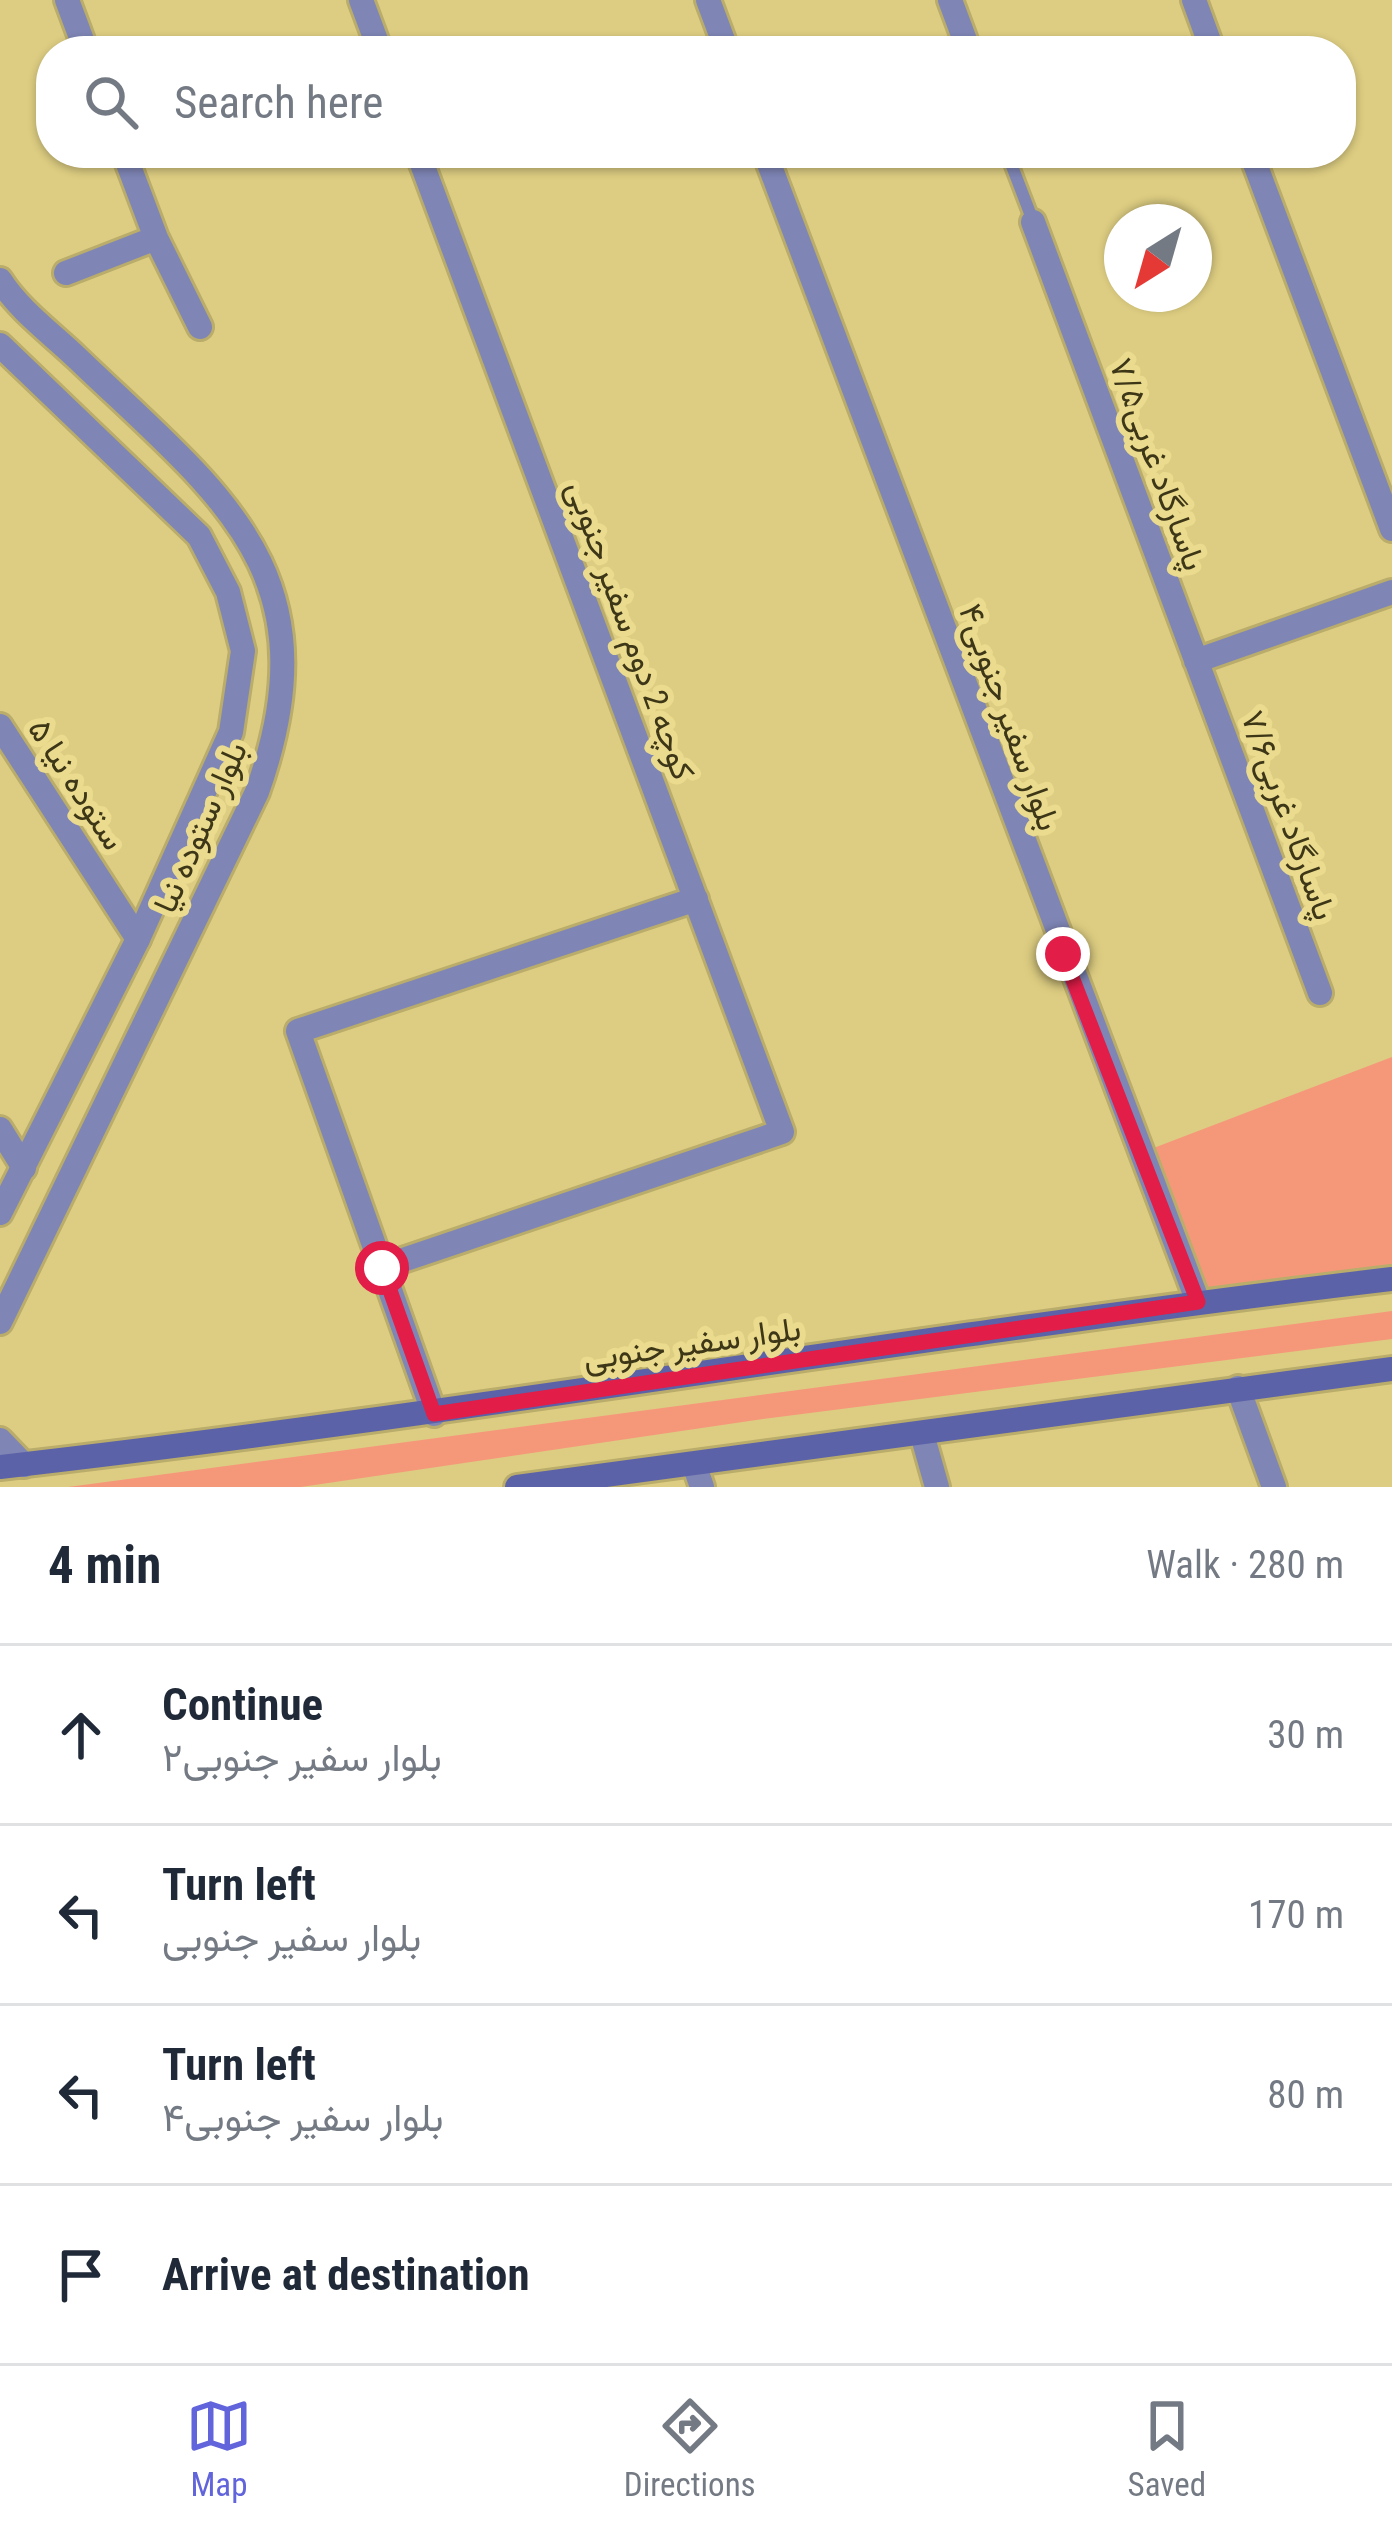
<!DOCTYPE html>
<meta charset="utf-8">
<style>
body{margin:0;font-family:"Roboto Condensed",Vazirmatn,sans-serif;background:#f2f2f3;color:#1f2937}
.compass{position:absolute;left:1104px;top:204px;width:108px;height:108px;border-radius:50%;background:#fff;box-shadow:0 3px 9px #0004;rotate:217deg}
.stop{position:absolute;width:36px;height:36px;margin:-27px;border:9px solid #e11d48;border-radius:50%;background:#fff}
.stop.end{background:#e11d48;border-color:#fff;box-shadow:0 3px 12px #0008}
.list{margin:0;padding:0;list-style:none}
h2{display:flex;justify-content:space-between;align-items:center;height:156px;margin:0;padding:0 48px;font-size:51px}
h2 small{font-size:39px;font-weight:400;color:#747a83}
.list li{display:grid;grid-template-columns:78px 1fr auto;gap:36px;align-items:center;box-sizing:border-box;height:180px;padding:0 48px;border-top:3px solid #e0e1e3}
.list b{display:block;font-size:45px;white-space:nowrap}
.list p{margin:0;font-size:39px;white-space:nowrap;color:#747a83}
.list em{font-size:39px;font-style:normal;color:#747a83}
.icon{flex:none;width:66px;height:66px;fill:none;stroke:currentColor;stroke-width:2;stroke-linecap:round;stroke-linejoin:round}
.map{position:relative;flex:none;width:1392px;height:1487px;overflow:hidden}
.search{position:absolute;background:#fff;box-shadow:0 3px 9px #0004;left:36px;right:36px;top:36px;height:132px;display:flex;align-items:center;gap:30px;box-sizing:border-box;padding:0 42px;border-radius:48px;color:#747a83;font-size:45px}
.sheet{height:876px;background:#fff}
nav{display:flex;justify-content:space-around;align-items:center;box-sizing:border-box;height:168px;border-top:3px solid #e0e1e3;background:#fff;font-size:33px;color:#747a83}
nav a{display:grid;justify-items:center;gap:6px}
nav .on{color:#6264dc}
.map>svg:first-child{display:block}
.green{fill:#f5987a}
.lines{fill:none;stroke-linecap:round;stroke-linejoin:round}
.service-casing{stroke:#baac6a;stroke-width:18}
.minor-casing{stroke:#baac6a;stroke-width:30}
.tertiary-casing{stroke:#baac6a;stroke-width:30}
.secondary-casing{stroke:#baac6a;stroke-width:30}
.service{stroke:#7f86b5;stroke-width:12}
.minor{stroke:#7f86b5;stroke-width:24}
.tertiary{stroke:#7f86b5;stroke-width:24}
.secondary{stroke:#5c62a7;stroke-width:24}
.route{stroke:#e11d48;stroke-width:15}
.labels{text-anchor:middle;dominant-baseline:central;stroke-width:12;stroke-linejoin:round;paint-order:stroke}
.street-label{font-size:33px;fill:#3d3617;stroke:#eadb8e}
</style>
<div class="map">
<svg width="1392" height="1487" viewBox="0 0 1392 1487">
<rect width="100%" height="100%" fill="#ddcd82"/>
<path class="green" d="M1392,1057v213l-194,32 -68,-145z
M1392,1311v28l-629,80 -462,68h-233z"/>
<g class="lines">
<g class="service-casing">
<path id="service" d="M1007,153l26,68"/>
</g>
<g class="minor-casing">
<path id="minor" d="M67,0l19,51
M361,0l19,51
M950,0l19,51
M1194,0l15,41
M1251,153l141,376
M1033,222l287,771
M156,238l44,89
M66,273l90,-35 -32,-85
M1196,661l196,-69
M0,726l138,213
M0,1129l24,39
M382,1267l400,-135 -364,-979
M434,1414l-136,-383 398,-132
M922,1434l15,53
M694,1464l8,23"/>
</g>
<g class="tertiary-casing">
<path id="tertiary" d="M708,0l19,51
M765,153l433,1149
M0,280c19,30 52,54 77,78 144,138 258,214 180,434l-257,530
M0,345l199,191 29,56 15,59 -12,81 -93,207 -138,274
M1238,1388l36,99
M0,1440l24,25"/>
</g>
<g class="secondary-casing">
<path id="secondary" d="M0,1467c465,-53 927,-133 1392,-188
M517,1487l875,-118"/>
</g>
<use href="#service" class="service"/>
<use href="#minor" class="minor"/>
<use href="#tertiary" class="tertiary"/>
<use href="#secondary" class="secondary"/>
</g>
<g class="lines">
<path class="route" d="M382,1268l52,146 764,-112 -135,-348"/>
</g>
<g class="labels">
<g class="street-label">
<text transform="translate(1158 464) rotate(70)">پاسارگاد غربی۷/۵</text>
<text transform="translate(631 630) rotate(70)">کوچه 2 دوم سفیر جنوبی</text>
<text transform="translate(1010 717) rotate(70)">بلوار سفیر جنوبی۴</text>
<text transform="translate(77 784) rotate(57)">ستوده نیا ۵</text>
<text transform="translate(1289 815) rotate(70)">پاسارگاد غربی۷/۶</text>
<text transform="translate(200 827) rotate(-66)">بلوار ستوده نیا</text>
<text transform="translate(692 1343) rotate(-8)">بلوار سفیر جنوبی</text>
</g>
</g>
</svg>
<svg class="compass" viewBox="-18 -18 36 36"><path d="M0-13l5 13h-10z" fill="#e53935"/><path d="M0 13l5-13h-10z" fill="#747a83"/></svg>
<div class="stop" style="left:382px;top:1268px"></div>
<div class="stop end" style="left:1063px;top:954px"></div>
<div class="search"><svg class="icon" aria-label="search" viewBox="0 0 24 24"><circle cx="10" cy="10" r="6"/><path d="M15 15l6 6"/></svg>Search here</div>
</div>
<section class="sheet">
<h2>4 min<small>Walk · 280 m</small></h2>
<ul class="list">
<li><svg class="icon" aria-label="ahead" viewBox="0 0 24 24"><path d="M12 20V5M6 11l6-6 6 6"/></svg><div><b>Continue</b><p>بلوار سفیر جنوبی۲</p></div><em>30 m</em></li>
<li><svg class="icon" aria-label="left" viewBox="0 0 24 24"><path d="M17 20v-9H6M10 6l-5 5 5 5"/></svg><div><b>Turn left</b><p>بلوار سفیر جنوبی</p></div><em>170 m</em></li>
<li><svg class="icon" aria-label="left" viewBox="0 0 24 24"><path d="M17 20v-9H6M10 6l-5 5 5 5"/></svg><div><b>Turn left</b><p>بلوار سفیر جنوبی۴</p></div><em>80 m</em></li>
<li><svg class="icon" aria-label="arrive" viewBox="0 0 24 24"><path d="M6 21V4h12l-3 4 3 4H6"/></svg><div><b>Arrive at destination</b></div></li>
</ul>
</section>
<nav>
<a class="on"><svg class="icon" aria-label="map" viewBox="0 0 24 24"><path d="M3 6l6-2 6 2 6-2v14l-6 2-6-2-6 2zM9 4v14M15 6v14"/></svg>Map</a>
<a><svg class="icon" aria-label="directions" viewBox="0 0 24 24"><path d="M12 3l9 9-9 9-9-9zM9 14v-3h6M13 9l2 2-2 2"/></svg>Directions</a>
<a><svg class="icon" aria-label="saved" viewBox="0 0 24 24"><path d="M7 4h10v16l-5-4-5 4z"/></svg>Saved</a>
</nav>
